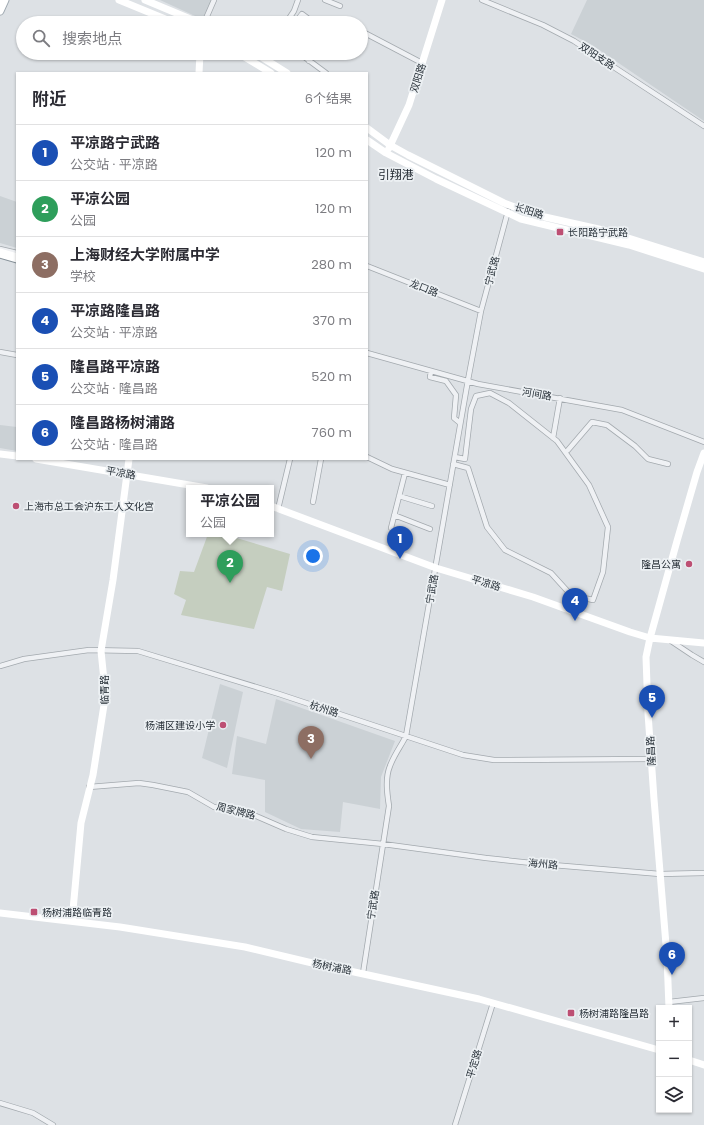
<!DOCTYPE html>
<html lang="zh">
<meta charset="utf-8">
<style>
body{margin:0;font-family:Poppins,"Noto Sans SC",sans-serif;background:#f2f2f3;color:#2b2b33}
.controls{position:absolute;right:12px;bottom:12px;display:grid;overflow:hidden;border-radius:0px;box-shadow:0 1px 3px #0004}
.controls button{width:36px;height:36px;display:grid;place-items:center;padding:0;border:0;border-bottom:1px solid #e1e1e2;background:#fff;color:#2b2b33;font:20px sans-serif}
.you{position:absolute;left:313px;top:556px;width:14px;height:14px;margin:-10px;border:3px solid #fff;border-radius:50%;background:#1a73e8;box-shadow:0 0 0 6px #1a73e833}
.badge{display:grid;place-items:center;width:26px;height:26px;border-radius:50%;background:#bd4f73;color:#fff;font-size:13px;font-weight:700}
.pin{position:absolute;translate:-50% -33px;filter:drop-shadow(0 1px 2px #0008)}
.pin::after{content:'';position:absolute;top:21px;width:14px;height:12px;background:inherit;clip-path:polygon(0 0,100% 0,50% 100%)}
.popup{position:absolute;left:186px;top:485px;width:88px;height:52px;box-sizing:border-box;display:grid;place-content:center;border-radius:0px;background:#fff;filter:drop-shadow(0 1px 3px #0005);font-size:13px;white-space:nowrap;color:#7c7c81}
.popup b{font-size:15px;color:#2b2b33}
.popup::after{content:'';position:absolute;left:50%;top:100%;margin-left:-8px;border:8px solid transparent;border-top-color:#fff}
.list{margin:0;padding:0;list-style:none}
h2{display:flex;justify-content:space-between;align-items:center;height:52px;margin:0;padding:0 16px;font-size:17px}
h2 small{font-size:13px;font-weight:400;color:#7c7c81}
.list li{display:grid;grid-template-columns:26px 1fr auto;gap:12px;align-items:center;box-sizing:border-box;height:56px;padding:0 16px;border-top:1px solid #e1e1e2}
.list b{display:block;font-size:15px;white-space:nowrap}
.list p{margin:0;font-size:13px;white-space:nowrap;color:#7c7c81}
.list em{font-size:13px;font-style:normal;color:#7c7c81}
.icon{flex:none;width:22px;height:22px;fill:none;stroke:currentColor;stroke-width:2;stroke-linecap:round;stroke-linejoin:round}
.map{position:relative;flex:none;width:704px;height:1125px;overflow:hidden}
.search{position:absolute;background:#fff;box-shadow:0 1px 3px #0004;left:16px;top:16px;width:352px;height:44px;display:flex;align-items:center;gap:10px;box-sizing:border-box;padding:0 14px;border-radius:22px;color:#7c7c81;font-size:15px}
.panel{position:absolute;background:#fff;box-shadow:0 1px 3px #0004;left:16px;top:72px;width:352px;height:388px;border-radius:0px}
.map>svg:first-child{display:block}
.built{fill:#cbd1d5}
.green{fill:#c5cebf}
.lines{fill:none;stroke-linecap:round;stroke-linejoin:round}
.street-casing{stroke:#a3a9ae;stroke-width:6}
.primary-casing{stroke:#9da7af;stroke-width:9}
.highway-casing{stroke:#869199;stroke-width:11}
.street{stroke:#eff1f4;stroke-width:4.5}
.secondary{stroke:#fff;stroke-width:7}
.primary{stroke:#fff;stroke-width:7}
.highway{stroke:#fff;stroke-width:9}
.poi-dot{fill:#bd4f73;stroke:#ecf0f3;stroke-width:1.5}
.labels{text-anchor:middle;dominant-baseline:central;stroke-width:3.5;stroke-linejoin:round;paint-order:stroke}
.street-label{font-size:10px;fill:#283139;stroke:#ecf0f3}
.poi-label{font-size:10px;fill:#283139;stroke:#ecf0f3;text-anchor:start}
.quarter-label{font-size:12px;fill:#1a222a;stroke:#ecf0f3}
</style>
<div class="map">
<svg width="704" height="1125" viewBox="0 0 704 1125">
<rect width="100%" height="100%" fill="#dde1e5"/>
<path class="built" d="M160,0h56l-10,21z
M587,0h117v121l-112,-76 -21,-11z
M0,196l17,6v46l-17,-5z
M0,425l17,2v24l-17,-3z
M220,684l23,8 -16,76 -25,-10z
M276,699l119,42 -14,36 -1,32 -37,-7 -3,30 -39,-3 -36,-17v-32l-33,-6 5,-38 29,8z"/>
<path class="green" d="M208,534h15l67,20 -8,37 -15,-4 -13,42 -73,-14 5,-15 -12,-6 6,-23 14,1z"/>
<g class="lines">
<g class="street-casing">
<path id="street" d="M325,0l15,6
M482,0l61,25 31,16 130,85
M204,23l10,-23
M286,23l8,-12 4,-11
M295,23l7,-9 12,9
M361,31l61,32
M299,53l27,20
M309,61l5,-8
M0,249l17,4
M367,266l114,45
M0,352l17,3
M367,353l111,31 144,26 82,32
M431,371l-1,6 16,4 10,14 -2,23 6,5
M553,438l7,-40
M568,450l24,-28 15,3 28,21 13,13 20,5
M367,457l25,12 58,16
M455,457l10,2 6,-50 5,-13 14,-3 19,10 48,38 32,44 19,42 -5,45 -10,28 -22,-5
M453,464l15,4 19,59 18,23 46,23 20,22 -3,15
M399,496l33,10
M313,502l8,-43
M278,509l12,-50
M394,515l36,14
M391,528l14,-55
M671,641l21,14 12,7
M0,666l24,-7 65,-9 49,1 141,43 184,61 31,5 158,-1
M89,787l50,-4 14,2 35,7 26,15 42,9 30,13 26,8 71,7 103,14 55,6 119,10 44,-1
M363,973l26,-167c-2,-13 -4,-28 1,-40 4,-11 11,-20 16,-30l62,-356 13,-69 27,-100
M669,1002l35,-4
M0,1103l33,10 20,12
M455,1125l38,-122"/>
</g>
<g class="primary-casing">
<path id="primary" d="M0,11l5,-11"/>
</g>
<g class="highway-casing">
<path id="highway" d="M0,2l1,-2
M0,253l17,5"/>
</g>
<use href="#street" class="street"/>
<path class="secondary" d="M119,0l56,23
M145,0l55,23
M238,53l33,20
M255,53l32,20
M199,73l1,-20
M367,128l23,17 18,10 96,48 21,8 20,6 58,13 101,32
M367,140l19,13 50,26 85,40 108,26 75,24
M389,148l20,-43 33,-105
M0,454l17,2
M36,459l171,29
M271,506l165,62 97,29 97,35 20,6 54,5
M0,913l120,14 125,20 63,15 171,37 180,51
M72,921l9,-98 12,-48 11,-70 1,-15 -4,-39 2,-12 10,-59 16,-121
M669,1008l-2,-51 -13,-158 -6,-86 -2,-56 4,-19 27,-97 20,-69 7,-19
M689,1060l15,5"/>
<use href="#primary" class="primary"/>
<use href="#highway" class="highway"/>
</g>
<g class="poi-dot">
<rect x="556" y="228" width="8" height="8" rx="2"/>
<circle cx="16" cy="506" r="4"/>
<circle cx="689" cy="564" r="4"/>
<circle cx="223" cy="725" r="4"/>
<rect x="30" y="908" width="8" height="8" rx="2"/>
<rect x="567" y="1009" width="8" height="8" rx="2"/>
</g>
<g class="labels">
<g class="street-label">
<text transform="translate(597 56) rotate(33)">双阳支路</text>
<text transform="translate(418 78) rotate(-72)">双阳路</text>
<text transform="translate(529 211) rotate(18)">长阳路</text>
<text transform="translate(492 271) rotate(-75)">宁武路</text>
<text transform="translate(424 288) rotate(22)">龙口路</text>
<text transform="translate(537 394) rotate(10)">河间路</text>
<text transform="translate(121 473) rotate(10)">平凉路</text>
<text transform="translate(486 583) rotate(17)">平凉路</text>
<text transform="translate(432 589) rotate(-80)">宁武路</text>
<text transform="translate(104 690) rotate(-90)">临青路</text>
<text transform="translate(324 709) rotate(18)">杭州路</text>
<text transform="translate(651 751) rotate(-93)">隆昌路</text>
<text transform="translate(236 811) rotate(14)">周家牌路</text>
<text transform="translate(543 864) rotate(5)">海州路</text>
<text transform="translate(373 905) rotate(-81)">宁武路</text>
<text transform="translate(332 967) rotate(11)">杨树浦路</text>
<text transform="translate(474 1064) rotate(-73)">平定路</text>
</g>
<g class="poi-label">
<text x="568" y="232">长阳路宁武路</text>
<text x="24" y="506">上海市总工会沪东工人文化宫</text>
<text x="681" y="564" text-anchor="end">隆昌公寓</text>
<text x="215" y="725" text-anchor="end">杨浦区建设小学</text>
<text x="42" y="912">杨树浦路临青路</text>
<text x="579" y="1013">杨树浦路隆昌路</text>
</g>
<g class="quarter-label">
<text x="396" y="174">引翔港</text>
</g>
</g>
</svg>
<div class="controls">
<button>+</button>
<button>−</button>
<button><svg class="icon" aria-label="layers" viewBox="0 0 24 24"><path d="M12 4l9 5-9 5-9-5zM3 14l9 5 9-5"/></svg></button>
</div>
<div class="you"></div>
<div class="pin badge" style="left:400px;top:559px;background:#1a4fb4">1</div>
<div class="pin badge" style="left:230px;top:583px;background:#2e9e5b">2</div>
<div class="popup"><b>平凉公园</b>公园</div>
<div class="pin badge" style="left:311px;top:759px;background:#8d6e63">3</div>
<div class="pin badge" style="left:575px;top:621px;background:#1a4fb4">4</div>
<div class="pin badge" style="left:652px;top:718px;background:#1a4fb4">5</div>
<div class="pin badge" style="left:672px;top:975px;background:#1a4fb4">6</div>
<div class="search"><svg class="icon" aria-label="search" viewBox="0 0 24 24"><circle cx="10" cy="10" r="6"/><path d="M15 15l6 6"/></svg>搜索地点</div>
<section class="panel">
<h2>附近<small>6个结果</small></h2>
<ul class="list">
<li><span class="badge" style="background:#1a4fb4">1</span><div><b>平凉路宁武路</b><p>公交站 · 平凉路</p></div><em>120 m</em></li>
<li><span class="badge" style="background:#2e9e5b">2</span><div><b>平凉公园</b><p>公园</p></div><em>120 m</em></li>
<li><span class="badge" style="background:#8d6e63">3</span><div><b>上海财经大学附属中学</b><p>学校</p></div><em>280 m</em></li>
<li><span class="badge" style="background:#1a4fb4">4</span><div><b>平凉路隆昌路</b><p>公交站 · 平凉路</p></div><em>370 m</em></li>
<li><span class="badge" style="background:#1a4fb4">5</span><div><b>隆昌路平凉路</b><p>公交站 · 隆昌路</p></div><em>520 m</em></li>
<li><span class="badge" style="background:#1a4fb4">6</span><div><b>隆昌路杨树浦路</b><p>公交站 · 隆昌路</p></div><em>760 m</em></li>
</ul>
</section>
</div>
